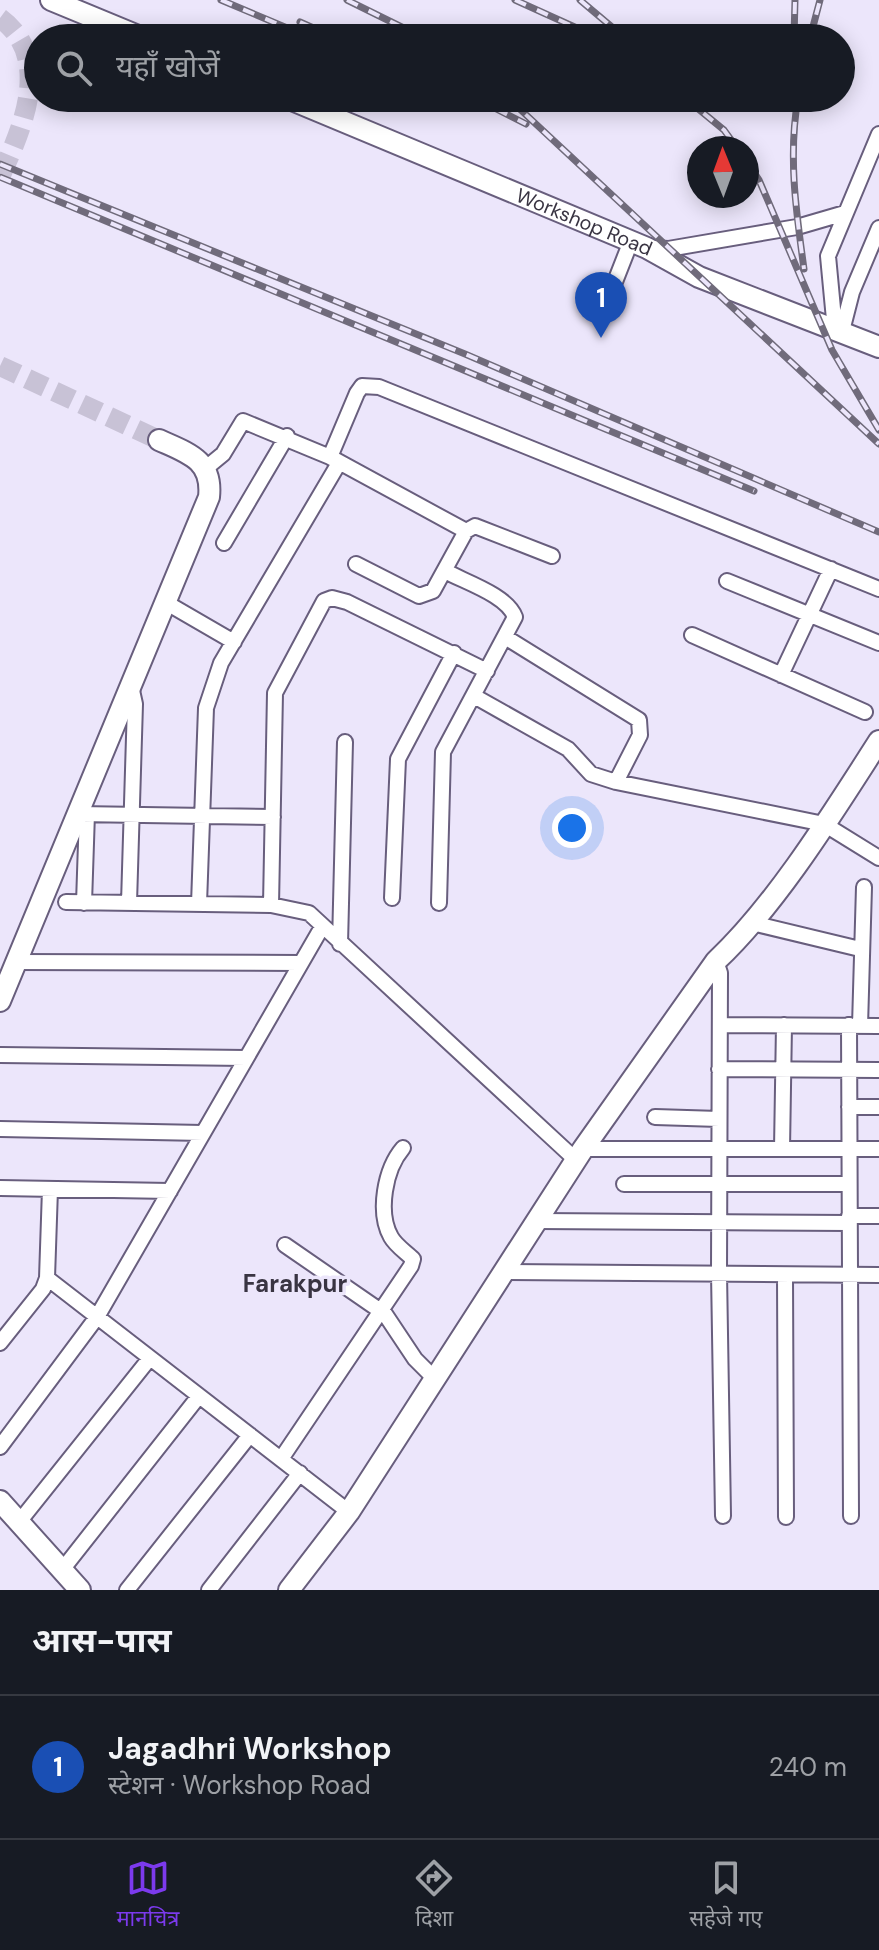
<!DOCTYPE html>
<html lang="hi">
<meta charset="utf-8">
<style>
body{margin:0;font-family:"DM Sans","Noto Sans Devanagari",sans-serif;background:#242831;color:#f1f3f6}
.compass{position:absolute;left:687px;top:136px;width:72px;height:72px;border-radius:50%;background:#171b24;box-shadow:0 4px 20px #0003;rotate:359deg}
.you{position:absolute;left:572px;top:828px;width:28px;height:28px;margin:-20px;border:6px solid #fff;border-radius:50%;background:#1a73e8;box-shadow:0 0 0 12px #1a73e833}
.badge{display:grid;place-items:center;width:52px;height:52px;border-radius:50%;background:#7c3aed;color:#fff;font-size:26px;font-weight:700}
.pin{position:absolute;translate:-50% -66px;filter:drop-shadow(0 2px 4px #0008)}
.pin::after{content:'';position:absolute;top:42px;width:28px;height:24px;background:inherit;clip-path:polygon(0 0,100% 0,50% 100%)}
.list{margin:0;padding:0;list-style:none}
h2{display:flex;justify-content:space-between;align-items:center;height:104px;margin:0;padding:0 32px;font-size:34px}
h2 small{font-size:26px;font-weight:400;color:#9ea1a6}
.list li{display:grid;grid-template-columns:52px 1fr auto;gap:24px;align-items:center;box-sizing:border-box;height:144px;padding:0 32px;border-top:2px solid #363941}
.list b{display:block;font-size:30px;white-space:nowrap}
.list p{margin:0;font-size:26px;white-space:nowrap;color:#9ea1a6}
.list em{font-size:26px;font-style:normal;color:#9ea1a6}
.icon{flex:none;width:44px;height:44px;fill:none;stroke:currentColor;stroke-width:2;stroke-linecap:round;stroke-linejoin:round}
.map{position:relative;flex:none;width:879px;height:1590px;overflow:hidden}
.search{position:absolute;background:#171b24;box-shadow:0 4px 20px #0003;left:24px;right:24px;top:24px;height:88px;display:flex;align-items:center;gap:20px;box-sizing:border-box;padding:0 28px;border-radius:44px;color:#9ea1a6;font-size:30px}
.sheet{height:248px;background:#171b24}
nav{display:flex;justify-content:space-around;align-items:center;box-sizing:border-box;height:112px;border-top:2px solid #363941;background:#171b24;font-size:22px;color:#9ea1a6}
nav a{display:grid;justify-items:center;gap:4px}
nav .on{color:#7c3aed}
.map>svg:first-child{display:block}
.lines{fill:none;stroke-linecap:round;stroke-linejoin:round}
.secondary-tunnel{stroke:#c8c2d6;stroke-width:20;stroke-dasharray:20 10;stroke-linecap:butt}
.street-casing{stroke:#685e7d;stroke-width:18}
.secondary-casing{stroke:#685e7d;stroke-width:24}
.street{stroke:#fff;stroke-width:14}
.secondary{stroke:#fff;stroke-width:20}
.rail-casing{stroke:#706b7b;stroke-width:7}
.rail{stroke:#ece6fb;stroke-width:4;stroke-dasharray:12;stroke-linecap:butt}
.labels{text-anchor:middle;dominant-baseline:central;stroke-width:7;stroke-linejoin:round;paint-order:stroke}
.street-label{font-size:20px;fill:#393442;stroke:#ece6fb}
.quarter-label{font-size:24px;font-weight:bold;fill:#393442;stroke:#ece6fb}
</style>
<div class="map">
<svg width="879" height="1590" viewBox="0 0 879 1590">
<rect width="100%" height="100%" fill="#ece6fb"/>
<g class="lines">
<path class="secondary-tunnel" d="M0,18c54,40 22,111 0,159
M0,366l159,74"/>
<g class="street-casing">
<path id="street" d="M652,248l16,1 129,-22 48,-14
M602,315l29,-74
M835,330l-7,-74 51,-122
M842,331l10,-39 27,-64
M330,457l27,-64 5,-7 17,1 500,202
M206,468l17,-14 20,-33 87,36 136,74
M224,543l63,-107
M356,564l63,32 14,-5 33,-60 9,-5 77,30
M727,581l152,62
M165,602l69,40
M692,635l173,77
M505,637l134,83 1,15 -24,47
M781,675l50,-106
M474,696l94,53 23,25 25,8 208,42 55,34
M78,814l195,3
M392,898l6,-139 56,-106
M66,902l205,3 38,8 267,247
M84,903l3,-90
M129,903l6,-199 -4,-18
M439,903l4,-151 72,-135c-8,-22 -50,-35 -70,-46
M199,904l7,-196 15,-45 118,-200
M271,905l4,-212 49,-92 8,-3 15,4 140,69
M752,923l108,26
M340,944l5,-202
M716,961l4,12 -1,300 4,243
M16,962l285,1
M720,1025l159,1
M849,1025l2,491
M860,1026l4,-139
M0,1055l246,3
M719,1069l160,1
M849,1107h30
M655,1117l64,2
M0,1129l203,4
M583,1149h296
M782,1149l2,-124
M624,1184h225
M0,1188l170,3
M849,1216h30
M537,1221l312,2
M285,1245l100,69 30,45 20,20
M505,1272l374,3
M785,1276l1,241
M47,1278l302,234
M0,1343l43,-54 4,-11 3,-89
M0,1447l97,-130 225,-390
M281,1459l130,-193 2,-7c-7,-7 -17,-13 -22,-22 -14,-25 -6,-68 12,-89
M19,1522l131,-164
M62,1570l137,-174
M127,1590l123,-155
M209,1590l91,-117"/>
</g>
<g class="secondary-casing">
<g id="secondary">
<path d="M51,0l92,38"/>
<path id="s1" d="M287,98l360,150 52,29 180,70"/>
<path d="M0,1001l209,-504c4,-37 -21,-44 -50,-57"/>
<path d="M0,1501l80,89"/>
<path d="M289,1590l60,-78 234,-363 133,-188c60,-56 118,-150 163,-220"/>
</g>
</g>
<use href="#street" class="street"/>
<use href="#secondary" class="secondary"/>
<g class="rail-casing">
<path id="rail" d="M221,0l90,38
M347,0l77,38
M515,0l84,38
M580,0l45,38
M300,22l36,16
M794,38l1,-38
M810,38l10,-38
M475,98l51,26
M508,98l371,346
M685,98l39,32 13,18
M798,98c-10,58 -2,113 6,171
M747,162l12,18 73,170 47,80
M0,164l465,190 414,178
M0,177l754,314"/>
</g>
<use href="#rail" class="rail"/>
</g>
<g class="labels">
<g class="street-label">
<text stroke="none"><textPath href="#s1" startOffset="322">Workshop Road</textPath></text>
</g>
<g class="quarter-label">
<text x="295" y="1283">Farakpur</text>
</g>
</g>
</svg>
<svg class="compass" viewBox="-18 -18 36 36"><path d="M0-13l5 13h-10z" fill="#e53935"/><path d="M0 13l5-13h-10z" fill="#9ea1a6"/></svg>
<div class="you"></div>
<div class="pin badge" style="left:601px;top:338px;background:#1a4fb4">1</div>
<div class="search"><svg class="icon" aria-label="search" viewBox="0 0 24 24"><circle cx="10" cy="10" r="6"/><path d="M15 15l6 6"/></svg>यहाँ खोजें</div>
</div>
<section class="sheet">
<h2>आस-पास<small></small></h2>
<ul class="list">
<li><span class="badge" style="background:#1a4fb4">1</span><div><b>Jagadhri Workshop</b><p>स्टेशन · Workshop Road</p></div><em>240 m</em></li>
</ul>
</section>
<nav>
<a class="on"><svg class="icon" aria-label="map" viewBox="0 0 24 24"><path d="M3 6l6-2 6 2 6-2v14l-6 2-6-2-6 2zM9 4v14M15 6v14"/></svg>मानचित्र</a>
<a><svg class="icon" aria-label="directions" viewBox="0 0 24 24"><path d="M12 3l9 9-9 9-9-9zM9 14v-3h6M13 9l2 2-2 2"/></svg>दिशा</a>
<a><svg class="icon" aria-label="saved" viewBox="0 0 24 24"><path d="M7 4h10v16l-5-4-5 4z"/></svg>सहेजे गए</a>
</nav>
